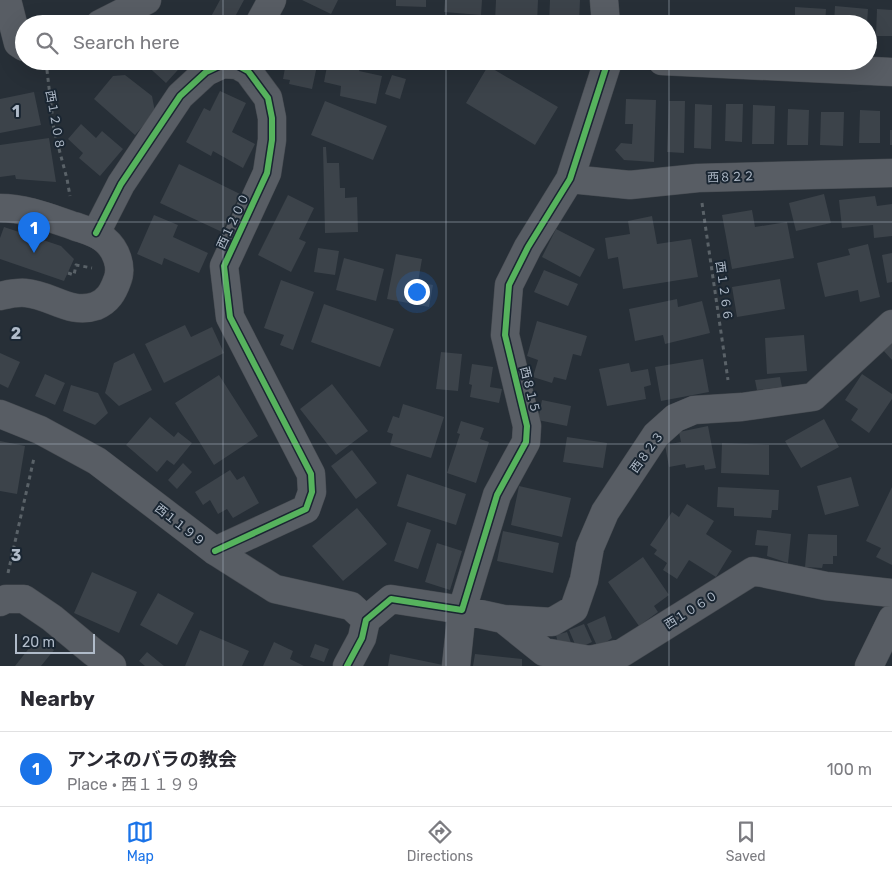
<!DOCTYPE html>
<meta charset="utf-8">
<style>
body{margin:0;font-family:Rubik,"Noto Sans JP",sans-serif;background:#f7f7f7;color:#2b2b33}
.scale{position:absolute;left:15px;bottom:12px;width:80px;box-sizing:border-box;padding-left:5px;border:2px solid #b0bbc9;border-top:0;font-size:14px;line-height:18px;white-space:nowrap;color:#b0bbc9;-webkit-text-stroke:4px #1a2632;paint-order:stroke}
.you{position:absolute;left:416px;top:291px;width:18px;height:18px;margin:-12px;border:4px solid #fff;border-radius:50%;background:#1a73e8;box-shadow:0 0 0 8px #1a73e833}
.badge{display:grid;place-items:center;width:32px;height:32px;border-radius:50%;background:#1a73e8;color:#fff;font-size:16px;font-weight:700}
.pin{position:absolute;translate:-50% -41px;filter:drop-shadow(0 1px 2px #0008)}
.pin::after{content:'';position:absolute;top:26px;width:18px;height:15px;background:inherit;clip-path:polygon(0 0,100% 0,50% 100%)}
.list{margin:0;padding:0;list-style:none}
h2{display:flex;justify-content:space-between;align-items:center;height:65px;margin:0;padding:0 20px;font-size:21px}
h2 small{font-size:16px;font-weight:400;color:#7c7c81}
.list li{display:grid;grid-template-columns:32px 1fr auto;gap:15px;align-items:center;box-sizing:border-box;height:75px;padding:0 20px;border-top:1px solid #e1e1e2}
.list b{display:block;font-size:19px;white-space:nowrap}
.list p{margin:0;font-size:16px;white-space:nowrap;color:#7c7c81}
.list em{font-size:16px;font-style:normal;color:#7c7c81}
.icon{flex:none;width:28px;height:28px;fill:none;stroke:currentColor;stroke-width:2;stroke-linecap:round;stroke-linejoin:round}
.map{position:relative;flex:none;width:892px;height:666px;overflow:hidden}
.search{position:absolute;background:#fff;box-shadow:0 5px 20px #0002;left:15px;right:15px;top:15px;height:55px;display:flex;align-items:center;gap:12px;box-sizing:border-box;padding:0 18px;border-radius:28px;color:#7c7c81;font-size:19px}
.sheet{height:140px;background:#fff}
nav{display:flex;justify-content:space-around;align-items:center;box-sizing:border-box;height:70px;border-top:1px solid #e1e1e2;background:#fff;font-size:14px;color:#7c7c81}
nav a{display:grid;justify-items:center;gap:2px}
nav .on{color:#1a73e8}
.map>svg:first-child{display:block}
.building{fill:#3c434a}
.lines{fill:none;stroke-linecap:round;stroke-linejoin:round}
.minor-casing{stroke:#464b51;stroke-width:29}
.tertiary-casing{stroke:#464b51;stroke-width:29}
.path{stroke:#5a6268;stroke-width:3;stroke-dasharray:4 4;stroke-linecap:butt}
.minor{stroke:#585d64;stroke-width:28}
.tertiary{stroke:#585d64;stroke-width:28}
.cycleway-casing{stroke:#1a2632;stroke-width:9}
.cycleway{stroke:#56b35d;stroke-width:6}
.grid{fill:none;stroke:#b0bbc9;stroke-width:1;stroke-opacity:0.55}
.labels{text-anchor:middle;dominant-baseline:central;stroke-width:4;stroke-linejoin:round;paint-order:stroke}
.street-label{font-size:12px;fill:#b0bbc9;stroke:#1a2632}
.grid-label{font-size:16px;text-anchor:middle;font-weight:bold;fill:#b0bbc9;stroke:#1a2632;stroke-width:4;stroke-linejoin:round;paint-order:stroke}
</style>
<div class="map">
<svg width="892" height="666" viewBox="0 0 892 666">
<rect width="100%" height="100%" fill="#272f37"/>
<path class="building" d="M220,0h24l-13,24h-24z
M302,0h36l-7,14z
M396,0h30v7l-30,-1z
M445,0h37l-1,15 -37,-3z
M496,0h42l-1,24 -42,-2z
M550,0h30l-1,24h-30z
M835,6l33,3 -1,15h-33z
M795,7l31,2 -1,15h-30z
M877,9l15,1v26h-16z
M142,61h44l-20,22z
M274,61h44l-6,28 -23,-5 1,-4 -7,-1 2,-11 -11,-3z
M328,61h34l-3,10 23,5 -6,28 -36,-8 1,-10 -17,-4z
M488,66l70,41 -23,38 -69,-42z
M125,75l27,21 3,16 -20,23 -41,-36 19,-23z
M392,75l14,4 -6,20 -15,-5z
M220,91l26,12 -14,29 23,12 -12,24 -30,-17 -2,5 -25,-14 18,-34 6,3z
M34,92l7,33 -41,8v-34z
M626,99l30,1 -2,62 -30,-2 -9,-10 6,-7 11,1 1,-20h-8z
M325,101l62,25 -14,34 -62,-25z
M669,101h16l-1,52 -17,-1z
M695,104l17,1 -1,44 -17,-1z
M726,104h17l-1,38 -17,-1z
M753,105l22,1 -1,38h-22z
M788,109l21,1 -1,35h-21z
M860,110l20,1v32h-21z
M821,112h23l-1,34 -23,-1z
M81,124l15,14 6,-7 21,18 -23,27 -21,-18 4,-5 -15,-14z
M890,130h2v15h-2z
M49,138l7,44 -40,-3 -1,-4 -15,2v-32z
M323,147h3l1,16h12l1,25h5v10l12,-1 1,35 -33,1z
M179,164l61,30 -18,38 -62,-29z
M824,194l7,29 -35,8 -7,-28z
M288,195l26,13 -15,31 7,3 -15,30 -33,-17z
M875,196l2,10 15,-2v32l-18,2 -1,-13 -31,3 -3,-28z
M752,210l3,17 32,-5 7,36 -62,11 -10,-54z
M154,215l24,10 -5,12 35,16 -9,20 -35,-15 -2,7 -25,-11z
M652,216l5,28 34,-5 7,38 -75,12 -5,-32 -10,2 -3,-21 25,-4 -2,-13z
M4,227l57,19 13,13 -10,22 -64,-22v-21z
M556,229l39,20 -15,28 -38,-20z
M868,244l12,53 -20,5 -2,-12 -33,7 -8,-34 33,-8 -2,-6z
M318,248l21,3 -4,24 -21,-3z
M892,253v29l-5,1 -5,-28z
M396,254l26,5 -4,23 15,3 -4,22 -42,-8z
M344,258l40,11 -8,32 -40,-11z
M544,270l34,14 -10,22 -34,-14z
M780,279l5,30 -48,8 -5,-30z
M281,280l33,12 -21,58 -13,-5 4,-10 -20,-7z
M677,299l1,8 24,-6 8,32 -45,11 -2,-9 -28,6 -6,-32z
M324,304l70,25 -14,38 -69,-25z
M537,321l50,15 -6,20 -8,-2 -7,26 -12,-3 -2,6 -19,-6 5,-17 -11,-4z
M185,325l6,12 21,-10 12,26 -60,30 -19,-39z
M804,335l3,36 -40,3 -2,-36z
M892,340v20l-10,-11z
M441,352l21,2 -4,37 -22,-2z
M0,353l20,9 -12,26 -8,-4z
M134,353l18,37 -33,16 -14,-13 9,-30z
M703,359l6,33 -48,9 -6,-34z
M629,363l2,9 17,-3 3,16 -7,2 2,12 -39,7 -8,-37z
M472,364l21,3 -3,20 12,2 -3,14 -29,-6 2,-12 -3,-1z
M45,374l20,9 -10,22 -20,-9z
M862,374l30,20v5l-23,34 -18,-13 7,-11 -13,-9z
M219,375l39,61 -44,29 -39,-62z
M780,377l2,10 -25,3 -2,-10z
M332,384l36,47 -32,24 -36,-46z
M71,385l27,8 10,20 -13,12 -32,-14z
M542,400l29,6 -4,20 -29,-6z
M403,404l41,13 -13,41 -41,-13 3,-11 -6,-2 6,-16 6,2z
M150,417l24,20 4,-5 14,11 -18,22 -7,-5 -10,12 -31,-27z
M824,419l15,28 -38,21 -16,-27z
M461,421l23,7 -4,11 9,3 -13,41 -29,-10 13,-39 -3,-1z
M708,426l8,42 -11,2 -1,-5 -18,3 -1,-4 -16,3 -4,-22 16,-3 -2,-10z
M567,437l40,6 -4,25 -40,-6z
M0,441l25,5 -8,48 -17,-3z
M722,443l47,2v30l-48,-2z
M352,450l25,33 -21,16 -25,-33z
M183,463l9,9 -15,17 -9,-9z
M230,470l7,10 7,-4 15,27 -26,15 -6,-9 -9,5 -8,-14 -7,5 -8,-13z
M407,474l59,20 -10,31 -59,-19z
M851,477l8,29 -34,9 -8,-29z
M519,486l52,12 -9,39 -51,-12z
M718,487l61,3 -1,20h-6l-1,8 -37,-2v-8l-17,-1z
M892,487v78l-16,-8 5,-9 -15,-7z
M687,504l27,17 -8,13 26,17 -16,26 -27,-17 -12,19 -14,-9 4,-7 -13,-9 3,-4 -7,-5 22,-33 7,5z
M357,508l30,36 -44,37 -31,-35z
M407,522l24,8 -13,39 -24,-8z
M757,530l34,4 -3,29 -21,-7 1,-10 -13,-1z
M503,531l56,12 -6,30 -56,-12z
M808,534l29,1v21h-4v8h-10l-1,4 -17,-1z
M437,543l25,8 -12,39 -25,-8z
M643,557l26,38 -15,11 4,6 -19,14 -31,-44z
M92,572l45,20 -18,41 -45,-20z
M158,593l36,20 -17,32 -37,-20z
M605,616l7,22 -14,10 -11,-24z
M584,624l8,18 -15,7 -8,-19z
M200,630l49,21 -7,15h-57z
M567,632l6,16 -14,-1 -3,-12z
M38,637l16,13 -13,16h-26z
M274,642l19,9 -3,8 14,7h-41z
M315,644l14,5 -5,13 -14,-5z
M147,652l17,14h-19l-6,-5z
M390,654l53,11v1h-55z
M475,654l47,5v7h-49z"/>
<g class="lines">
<g class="minor-casing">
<path id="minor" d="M7,0l11,43 6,4
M604,0l2,24
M100,24l47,-24
M259,24l13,-24
M662,61l230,11
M570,179l60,6 68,-7 194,-5
M96,233l25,-49 59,-88 26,-24 17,-8 14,1 11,6 20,27 4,20v22l-5,33 -43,93 6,51 81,157 1,18 -6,17 -91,42
M0,602l6,-3h18l28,19 41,34 19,14
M503,619l41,33 46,8 32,-7 131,-82 73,15 66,7
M366,620l25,-21 71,11 35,-115 29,-53 1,-16 -22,-91 4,-50 19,-38 42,-68 38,-118
M456,666l6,-56 41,9 49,3 22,-13 10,-29 6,-33 15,-35 51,-77 19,-17 19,-8 48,-3 71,-10 79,-73
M869,666l23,-47"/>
</g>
<g class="tertiary-casing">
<path id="tertiary" d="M0,208c26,0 50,10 74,18 11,4 22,6 31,14 11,9 18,27 12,41 -4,11 -9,20 -21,25 -26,9 -45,-11 -70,-13 -9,-1 -17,1 -26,3
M0,414l40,16 57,31 118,90 60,38 76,17 15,14 -4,18 -15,28"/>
</g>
<path class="path" d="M46,62l8,68 13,49 3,17
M702,203l26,177
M68,273l6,2 2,-10 16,3
M8,573l26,-115"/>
<use href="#minor" class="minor"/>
<use href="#tertiary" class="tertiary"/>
<g class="cycleway-casing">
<path id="cycleway" d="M96,233l25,-49 59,-88 26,-24 17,-8 14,1 11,6 20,27 4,20v22l-5,33 -43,93 6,51 81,157 1,18 -6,17 -91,42
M347,666l15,-28 4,-18 25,-21 71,11 35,-115 29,-53 1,-16 -22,-91 4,-50 19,-38 42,-68 38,-118"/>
</g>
<use href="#cycleway" class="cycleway"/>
</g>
<path class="grid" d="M223,0v24M446,0v24M669,0v24M223,61v605M446,61v605M669,61v605M0,222h892M0,444h892"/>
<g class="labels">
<g class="street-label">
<text transform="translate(55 120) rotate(80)">西１２０８</text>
<text transform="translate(731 177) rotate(-2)">西８２２</text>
<text transform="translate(233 221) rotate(-65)">西１２００</text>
<text transform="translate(724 291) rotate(82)">西１２６６</text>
<text transform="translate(530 390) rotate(76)">西８１５</text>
<text transform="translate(647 452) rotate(-54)">西８２３</text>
<text transform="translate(180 525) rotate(38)">西１１９９</text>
<text transform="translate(691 610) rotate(-32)">西１０６０</text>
</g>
</g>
<g class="grid-label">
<text x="16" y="117">1</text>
<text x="16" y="339">2</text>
<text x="16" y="561">3</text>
</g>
</svg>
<div class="scale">20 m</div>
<div class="you"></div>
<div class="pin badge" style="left:34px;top:253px">1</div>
<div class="search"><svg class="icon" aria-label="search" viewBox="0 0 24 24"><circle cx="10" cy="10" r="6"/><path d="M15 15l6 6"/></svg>Search here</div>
</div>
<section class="sheet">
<h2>Nearby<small></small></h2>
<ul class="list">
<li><span class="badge">1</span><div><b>アンネのバラの教会</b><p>Place · 西１１９９</p></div><em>100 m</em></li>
</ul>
</section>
<nav>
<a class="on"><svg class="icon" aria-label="map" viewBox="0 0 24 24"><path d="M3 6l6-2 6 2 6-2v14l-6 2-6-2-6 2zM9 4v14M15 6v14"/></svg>Map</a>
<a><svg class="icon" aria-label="directions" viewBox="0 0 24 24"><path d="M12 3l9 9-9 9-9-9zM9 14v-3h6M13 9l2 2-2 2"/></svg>Directions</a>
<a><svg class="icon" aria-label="saved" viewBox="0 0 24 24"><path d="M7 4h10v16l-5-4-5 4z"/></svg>Saved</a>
</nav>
